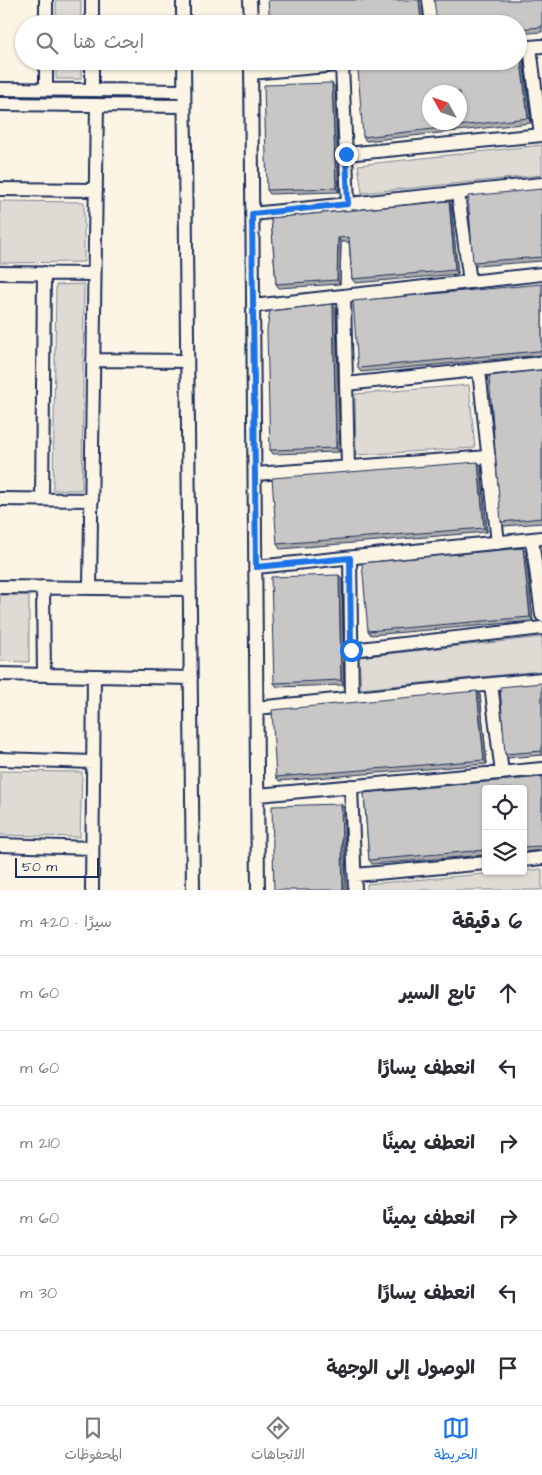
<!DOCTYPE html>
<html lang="ar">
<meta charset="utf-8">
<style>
body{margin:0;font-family:"Architects Daughter","Playpen Sans Arabic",sans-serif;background:#f7f7f7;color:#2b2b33;direction:rtl}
.controls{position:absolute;right:15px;bottom:15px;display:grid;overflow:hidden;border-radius:5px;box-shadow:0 1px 4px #0004}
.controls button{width:45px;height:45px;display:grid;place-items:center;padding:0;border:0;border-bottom:1px solid #e1e1e2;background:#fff;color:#2b2b33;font:25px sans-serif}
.compass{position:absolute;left:422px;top:85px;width:45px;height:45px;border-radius:50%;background:#fff;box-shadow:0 1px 4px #0004;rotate:310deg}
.scale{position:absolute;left:15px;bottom:12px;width:84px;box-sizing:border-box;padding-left:5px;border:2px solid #1b2f5e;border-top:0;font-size:14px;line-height:18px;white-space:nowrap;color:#1b2f5e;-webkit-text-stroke:4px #fcf5e5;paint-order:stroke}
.stop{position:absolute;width:15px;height:15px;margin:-11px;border:4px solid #1a73e8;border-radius:50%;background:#fff}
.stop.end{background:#1a73e8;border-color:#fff;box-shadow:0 1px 5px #0008}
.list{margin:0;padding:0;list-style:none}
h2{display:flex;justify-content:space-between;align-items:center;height:65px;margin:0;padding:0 20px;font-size:21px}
h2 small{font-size:16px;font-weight:400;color:#7c7c81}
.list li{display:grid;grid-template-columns:32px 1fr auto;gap:15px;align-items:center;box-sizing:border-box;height:75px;padding:0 20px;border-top:1px solid #e1e1e2}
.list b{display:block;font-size:19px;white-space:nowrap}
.list em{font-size:16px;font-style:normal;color:#7c7c81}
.icon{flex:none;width:28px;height:28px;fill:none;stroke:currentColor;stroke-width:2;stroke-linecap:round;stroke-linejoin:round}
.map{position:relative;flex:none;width:542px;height:890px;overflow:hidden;direction:ltr}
.search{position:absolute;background:#fff;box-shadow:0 1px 4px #0004;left:15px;right:15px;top:15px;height:55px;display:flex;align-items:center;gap:12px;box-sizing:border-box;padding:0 18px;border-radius:28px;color:#7c7c81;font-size:19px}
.sheet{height:515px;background:#fff}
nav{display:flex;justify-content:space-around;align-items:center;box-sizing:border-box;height:70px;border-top:1px solid #e1e1e2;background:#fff;font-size:14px;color:#7c7c81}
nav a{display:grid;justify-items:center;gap:2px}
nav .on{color:#1a73e8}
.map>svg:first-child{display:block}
.green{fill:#dfdbd4;stroke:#7d8599}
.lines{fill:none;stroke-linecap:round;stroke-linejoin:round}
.minor-casing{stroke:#1b2f5e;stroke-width:16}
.minor{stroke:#fcf5e5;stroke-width:12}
.wall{fill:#acabaa;stroke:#1b2f5e}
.shaded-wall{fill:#8c8b8b;stroke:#1b2f5e}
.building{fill:#c8c7c6;stroke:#1b2f5e;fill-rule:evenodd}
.route{stroke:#1a73e8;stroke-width:6}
</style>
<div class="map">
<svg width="542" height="890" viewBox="0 0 542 890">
<rect width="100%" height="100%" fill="#fcf5e5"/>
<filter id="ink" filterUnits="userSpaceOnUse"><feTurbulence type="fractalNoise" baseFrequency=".02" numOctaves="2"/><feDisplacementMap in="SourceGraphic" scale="10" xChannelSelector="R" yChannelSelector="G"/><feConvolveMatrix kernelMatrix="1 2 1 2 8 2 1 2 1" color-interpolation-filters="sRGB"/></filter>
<g filter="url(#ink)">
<path class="green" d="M56,0h25v24h-25z
M56,61h25v18h-25z
M542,145v30l-180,18 -4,-28z
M0,201l84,1v60l-84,1z
M84,284l-2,206h-29l3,-205z
M469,385l6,63 -119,7 -1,-61z
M0,595h29v67l-29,-1z
M542,637v34l-181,18 -2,-32z
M0,771l82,1 -2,65 -80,-2z
M542,869v21h-175v-6z"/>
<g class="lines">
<g class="minor-casing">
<path id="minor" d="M46,0v24
M92,0v24
M183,0v24
M250,0l1,24
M429,0l3,24
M530,47l11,88
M518,48l24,-2
M46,61v28
M92,61v29
M184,61l9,829
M251,61l7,829
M342,65l6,139
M251,73l129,-12
M0,89l184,2
M0,104l184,2
M346,154l196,-19
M0,189l96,1
M458,193l12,89
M252,214l290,-30
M0,273l94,1
M344,296l4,171
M253,306l289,-32
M93,360l94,1
M479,370l19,173
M346,384l196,-21
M255,474l234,-17
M0,499l92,1
M42,499l2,-226
M532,539l10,76
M350,558l2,140
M256,567l286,-29
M0,587l190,2
M43,587l1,88
M90,588l7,-483
M351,650l191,-22
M0,674l191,4
M491,684l11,89
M257,708l285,-29
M0,759l93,3
M351,786l4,104
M258,795l284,-26
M0,845l92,3
M523,860l19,-2
M355,875l131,-12
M92,890l2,-214"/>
</g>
<use href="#minor" class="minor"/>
</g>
<path class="wall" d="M542,0v32l-24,2v-10z
M523,58l8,65 -165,18 -3,-4z
M335,87l4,105 -69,2 -3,-4z
M542,189v72l-66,5 -3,-4z
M449,201l2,4 7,69 -103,9 -3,-4 -3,-37h-8l-1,42 -61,4 -3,-4 -5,-66z
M542,284v71l-181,17 -3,-4z
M336,309l4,143 -67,2 -3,-4z
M542,370v153l-38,3 -3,-4z
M481,466l6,66 -207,17 -3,-5z
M523,548l3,4 7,69 -162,14 -3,-4z
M342,579l2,106 -67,2 -3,-4z
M542,683v72l-34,3 -3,-4z
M477,691l3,4 7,69 -208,17 -3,-4z
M542,777v73l-19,2v-63h-37v66l-114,9 -3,-4 -5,-67z"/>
<path class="shaded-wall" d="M419,0h3l2,24 -3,-3z
M520,53l3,5 8,65 -3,-5z
M332,83l3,4 4,105 -3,-4z
M449,201l2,4 7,69 -3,-4z
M338,238l3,4 -1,42 -3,-4z
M333,304l3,5 4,143 -4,-4z
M478,462l3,4 6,66 -3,-4z
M523,548l3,4 7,69 -3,-4z
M339,575l3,4 2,106 -3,-5z
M477,691l3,4 7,69 -3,-4z
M341,804l3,4 2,82h-3z"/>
<path class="building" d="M268,0h151l2,21 2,3h-153z
M434,0h108v27l-24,2v-5h-82l1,-1z
M518,53h2l8,65 -165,19 -5,-67 87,-9h73zM430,92h30v30h-30z
M332,83l4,105 -69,2 -3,-105z
M542,189v68l-69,5 -5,-66z
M449,201l6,69 -103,9 -3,-42 -11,1 -1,42 -61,4 -5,-66z
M542,284v67h-4l-180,17 -5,-67z
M333,304l3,144 -66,2 -3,-120 3,-19z
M542,370v148l-41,4 -12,-146z
M478,462l6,66 -207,16 -5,-66z
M523,548l7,69 -162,14 -6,-68z
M339,575l2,105 -67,3 -3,-106z
M542,683v68l-37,3 -5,-67z
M477,691l7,69 -208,17 -4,-67z
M542,777v69l-19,1v-58h-37v61l-117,10 -5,-67z
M341,804l2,86h-69l-2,-84z"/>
</g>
<g class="lines" filter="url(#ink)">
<path class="route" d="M346,154l2,50 -96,10 4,353 94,-9 1,92"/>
</g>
</svg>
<div class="controls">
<button><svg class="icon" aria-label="locate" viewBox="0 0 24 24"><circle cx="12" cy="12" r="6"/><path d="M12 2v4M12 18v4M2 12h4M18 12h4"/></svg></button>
<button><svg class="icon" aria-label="layers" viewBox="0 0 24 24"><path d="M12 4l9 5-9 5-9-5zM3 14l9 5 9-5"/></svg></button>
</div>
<svg class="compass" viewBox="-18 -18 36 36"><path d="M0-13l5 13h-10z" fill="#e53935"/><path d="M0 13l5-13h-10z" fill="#7c7c81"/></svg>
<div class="scale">50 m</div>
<div class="stop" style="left:351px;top:650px"></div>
<div class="stop end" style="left:346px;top:154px"></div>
<div class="search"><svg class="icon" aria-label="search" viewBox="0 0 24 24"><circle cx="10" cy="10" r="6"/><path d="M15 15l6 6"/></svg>ابحث هنا</div>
</div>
<section class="sheet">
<h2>6 دقيقة<small>سيرًا · 420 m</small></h2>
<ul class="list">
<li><svg class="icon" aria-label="ahead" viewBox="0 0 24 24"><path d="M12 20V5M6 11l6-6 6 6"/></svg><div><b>تابع السير</b></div><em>60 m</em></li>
<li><svg class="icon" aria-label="left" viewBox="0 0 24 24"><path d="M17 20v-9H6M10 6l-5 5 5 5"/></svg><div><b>انعطف يسارًا</b></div><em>60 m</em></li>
<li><svg class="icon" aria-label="right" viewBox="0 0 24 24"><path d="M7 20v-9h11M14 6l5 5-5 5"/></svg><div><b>انعطف يمينًا</b></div><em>210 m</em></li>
<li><svg class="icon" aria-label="right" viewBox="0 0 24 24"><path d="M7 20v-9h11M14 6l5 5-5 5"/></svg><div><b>انعطف يمينًا</b></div><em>60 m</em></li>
<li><svg class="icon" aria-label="left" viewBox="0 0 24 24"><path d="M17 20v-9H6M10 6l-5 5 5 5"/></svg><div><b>انعطف يسارًا</b></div><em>30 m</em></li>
<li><svg class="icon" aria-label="arrive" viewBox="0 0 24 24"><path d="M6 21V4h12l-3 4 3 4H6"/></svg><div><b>الوصول إلى الوجهة</b></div></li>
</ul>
</section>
<nav>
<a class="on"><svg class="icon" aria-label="map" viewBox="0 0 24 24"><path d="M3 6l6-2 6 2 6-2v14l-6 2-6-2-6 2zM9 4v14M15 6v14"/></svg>الخريطة</a>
<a><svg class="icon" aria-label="directions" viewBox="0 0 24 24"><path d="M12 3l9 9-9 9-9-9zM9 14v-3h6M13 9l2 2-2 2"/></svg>الاتجاهات</a>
<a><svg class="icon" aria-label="saved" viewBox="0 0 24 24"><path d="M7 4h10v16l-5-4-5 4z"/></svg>المحفوظات</a>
</nav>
